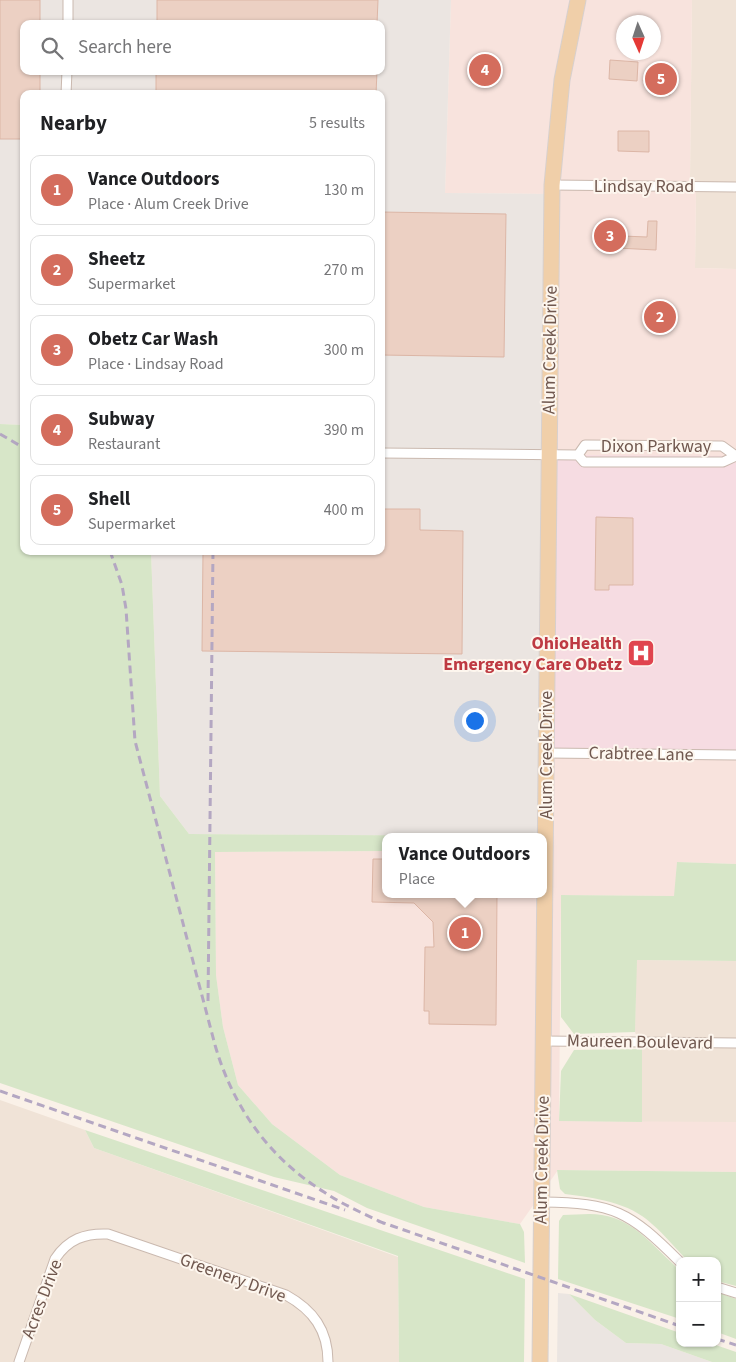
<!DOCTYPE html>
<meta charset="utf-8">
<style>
body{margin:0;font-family:"Source Sans 3",sans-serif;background:#f6f6f6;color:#202124}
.controls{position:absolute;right:15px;bottom:15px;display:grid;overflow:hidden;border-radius:10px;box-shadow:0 1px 4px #0004}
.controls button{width:45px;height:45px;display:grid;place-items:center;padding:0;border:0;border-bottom:1px solid #e0e0e0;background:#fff;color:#202124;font:25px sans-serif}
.compass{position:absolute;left:616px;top:15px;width:45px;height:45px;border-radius:50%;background:#fff;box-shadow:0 1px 4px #0004;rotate:177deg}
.you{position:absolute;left:474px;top:720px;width:18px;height:18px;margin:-12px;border:4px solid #fff;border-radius:50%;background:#1a73e8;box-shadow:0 0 0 8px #1a73e833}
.badge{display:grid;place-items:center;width:32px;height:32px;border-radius:50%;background:#d46d5d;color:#fff;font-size:16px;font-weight:700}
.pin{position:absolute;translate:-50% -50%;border:2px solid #fff;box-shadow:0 1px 5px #0006}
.popup{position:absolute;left:382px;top:833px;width:165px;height:65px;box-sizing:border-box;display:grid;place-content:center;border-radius:10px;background:#fff;filter:drop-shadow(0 1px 4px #0005);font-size:16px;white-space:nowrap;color:#757577}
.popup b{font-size:19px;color:#202124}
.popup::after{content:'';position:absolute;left:50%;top:100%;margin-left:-10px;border:10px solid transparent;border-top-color:#fff}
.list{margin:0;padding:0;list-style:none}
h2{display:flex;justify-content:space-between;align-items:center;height:65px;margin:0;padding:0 20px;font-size:21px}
h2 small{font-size:16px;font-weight:400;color:#757577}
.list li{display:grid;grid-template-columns:32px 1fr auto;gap:15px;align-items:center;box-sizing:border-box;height:70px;margin:0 10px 10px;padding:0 10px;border:1px solid #e0e0e0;border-radius:10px}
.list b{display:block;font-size:19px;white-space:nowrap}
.list p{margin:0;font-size:16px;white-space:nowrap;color:#757577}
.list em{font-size:16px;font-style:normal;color:#757577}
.icon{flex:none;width:28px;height:28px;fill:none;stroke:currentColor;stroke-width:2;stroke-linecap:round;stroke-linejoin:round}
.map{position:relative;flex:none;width:736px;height:1362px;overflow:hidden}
.search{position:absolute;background:#fff;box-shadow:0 1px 4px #0004;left:20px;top:20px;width:365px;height:55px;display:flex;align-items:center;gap:12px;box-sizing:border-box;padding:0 18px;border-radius:10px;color:#757577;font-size:19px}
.panel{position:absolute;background:#fff;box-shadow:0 1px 4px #0004;left:20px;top:90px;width:365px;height:465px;border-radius:10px}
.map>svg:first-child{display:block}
.residential{fill:#f0e3d7}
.commercial{fill:#f8e3dd;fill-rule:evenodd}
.industrial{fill:#ebe5e1;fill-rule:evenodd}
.medical{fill:#f6dce2}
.green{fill:#d7e6c8}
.building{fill:#ecd0c3;stroke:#dcb6a6}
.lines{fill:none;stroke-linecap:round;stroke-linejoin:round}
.street-casing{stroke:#cab9af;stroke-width:11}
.primary-casing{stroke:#d7d0ce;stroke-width:17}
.street{stroke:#fff;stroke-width:9}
.primary{stroke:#f0cfa9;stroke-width:15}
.rail{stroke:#b4a7c2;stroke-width:3;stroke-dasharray:8 5;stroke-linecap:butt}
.labels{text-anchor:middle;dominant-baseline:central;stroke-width:4;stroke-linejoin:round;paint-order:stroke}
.street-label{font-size:18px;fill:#70584f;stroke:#fdf6ee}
.health-label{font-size:18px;font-weight:bold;fill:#be3a42;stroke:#fdf6ee;text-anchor:end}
</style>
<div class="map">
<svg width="736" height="1362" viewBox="0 0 736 1362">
<rect width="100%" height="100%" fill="#faf1e8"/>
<path class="residential" d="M692,0h44v269l-41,-1 1,-76 -6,-15z
M636,960l100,1v161h-94v-73l-7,-17z
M0,1100l85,30 9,18 304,109 1,105h-399z"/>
<path class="commercial" d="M451,0h241l-2,177 6,15 -1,76 41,1v595l-59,-2 -2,34 -114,-1 -2,226 177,1v50l-178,-2 -38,54 -96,-17 -84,-32 -68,-51 -34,-39 -15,-58 -7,-52 -1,-123 171,-1v43h158l6,-700 -105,-1zM624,22h30v30h-30z"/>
<path class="industrial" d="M0,0h451l-6,193 106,1 -10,643 -352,-3 -29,-38 -9,-245h230v-457h-357v331l-24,-1zM24,24h357v47h-357z
M558,1293l11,1 26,26 31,23 35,1 51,18h-155z"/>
<path class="medical" d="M548,455l188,1v299l-190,-2z"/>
<path class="green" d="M0,424l24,1v126h127l9,245 29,38 322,2 -125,1v14l-171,1 1,123 7,52 15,58 34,39 68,51 84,32 96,17 4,8 1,31 -158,-55 -33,-17 -60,-14 -274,-94z
M677,862l59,2v97l-99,-1 -2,72 -61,2 -13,-17v-122l113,1z
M642,1049v73l-83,-1 2,-50 13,-21z
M85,1130l440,149 -1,83h-125l-1,-106 -304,-108z
M557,1170l179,2v114l-19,-5v-20h-29c-12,-12 -23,-26 -36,-37 -23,-22 -57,-26 -87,-30l-5,-5z
M563,1215c13,0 27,-2 39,0 34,5 54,35 78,55v49l-122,-40 1,-58z
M717,1292l19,7v40l-19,-7z
M569,1294l111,39v10h30l26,9v10h-24l-51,-18 -35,-1 -31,-23z"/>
<path class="building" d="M0,0h40v24h-16v47h16v23h-16v45h-24z
M157,0h221l-1,24h-220z
M472,59h21l5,5 -1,12 -25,-1z
M610,60l28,2 -1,19 -28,-2z
M654,65l19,2 -3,28 -18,-1 -2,-13h-7z
M156,71h221l-1,23h-220z
M618,131h31v21l-31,-1z
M381,212l125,2 -2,143 -123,-2z
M648,221h9l-1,29 -59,-3 1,-12 49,2z
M381,509h39v21l43,1 -1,123 -260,-3 1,-100h178z
M596,517l37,1v67h-24v5h-14z
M373,859h13v35h111l-1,131 -67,-1v-13h-5l1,-64h9l-1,-25 -19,-19 -42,-1z"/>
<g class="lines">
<g class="street-casing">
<path id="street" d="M68,24v-24
M66,94l1,-23
M552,185l184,2
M381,453l197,2 6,7h139l13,-6
M578,455l7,-10 137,1 14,10
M546,753l190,2
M544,1041l192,2
M542,1202c72,1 87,9 138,60
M717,1287l19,6
M19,1362l36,-103c13,-20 30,-26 53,-25l178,61c27,15 42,35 42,67"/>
</g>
<g class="primary-casing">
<path id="primary" d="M540,1362l12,-1177 10,-105 16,-80"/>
</g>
<use href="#street" class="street"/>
<use href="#primary" class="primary"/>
<path class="rail" d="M0,434l24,14
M110,551l12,34 4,24 9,132 80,304c18,62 54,113 109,147 19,13 41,22 61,32
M208,1001l5,-450
M0,1091l345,119
M378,1221l302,105
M717,1339l19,6"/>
</g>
<defs>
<g id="hospital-square" transform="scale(1.4375)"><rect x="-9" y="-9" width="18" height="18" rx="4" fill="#e0444e" stroke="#fdf6ee"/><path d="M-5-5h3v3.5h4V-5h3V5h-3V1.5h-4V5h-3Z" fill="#fff"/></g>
</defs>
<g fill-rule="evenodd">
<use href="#hospital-square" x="641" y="653"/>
</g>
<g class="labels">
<g class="street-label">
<text x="644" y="186">Lindsay Road</text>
<text transform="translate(550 350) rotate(-89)">Alum Creek Drive</text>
<text x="656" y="446">Dixon Parkway</text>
<text transform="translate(641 754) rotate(1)">Crabtree Lane</text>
<text transform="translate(546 755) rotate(-90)">Alum Creek Drive</text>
<text transform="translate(640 1042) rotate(1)">Maureen Boulevard</text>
<text transform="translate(542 1160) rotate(-89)">Alum Creek Drive</text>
<text transform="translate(233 1278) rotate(20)">Greenery Drive</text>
<text transform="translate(42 1299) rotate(-69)">Acres Drive</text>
</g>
<g class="health-label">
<text x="622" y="643">OhioHealth<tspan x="622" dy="21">Emergency Care Obetz</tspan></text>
</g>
</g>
</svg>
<div class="controls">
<button>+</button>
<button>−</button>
</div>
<svg class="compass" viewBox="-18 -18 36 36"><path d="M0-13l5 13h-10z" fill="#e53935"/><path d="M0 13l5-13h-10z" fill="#757577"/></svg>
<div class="you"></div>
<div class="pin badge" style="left:465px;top:933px">1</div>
<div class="popup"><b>Vance Outdoors</b>Place</div>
<div class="pin badge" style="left:660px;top:317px">2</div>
<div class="pin badge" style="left:610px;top:236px">3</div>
<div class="pin badge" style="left:485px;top:70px">4</div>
<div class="pin badge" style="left:661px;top:79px">5</div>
<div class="search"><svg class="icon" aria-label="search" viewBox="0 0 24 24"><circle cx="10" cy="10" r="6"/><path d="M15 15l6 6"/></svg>Search here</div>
<section class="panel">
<h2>Nearby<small>5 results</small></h2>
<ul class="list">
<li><span class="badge">1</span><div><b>Vance Outdoors</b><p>Place · Alum Creek Drive</p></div><em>130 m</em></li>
<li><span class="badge">2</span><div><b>Sheetz</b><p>Supermarket</p></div><em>270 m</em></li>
<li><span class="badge">3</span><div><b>Obetz Car Wash</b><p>Place · Lindsay Road</p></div><em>300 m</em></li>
<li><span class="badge">4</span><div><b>Subway</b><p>Restaurant</p></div><em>390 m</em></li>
<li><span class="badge">5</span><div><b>Shell</b><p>Supermarket</p></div><em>400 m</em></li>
</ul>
</section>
</div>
